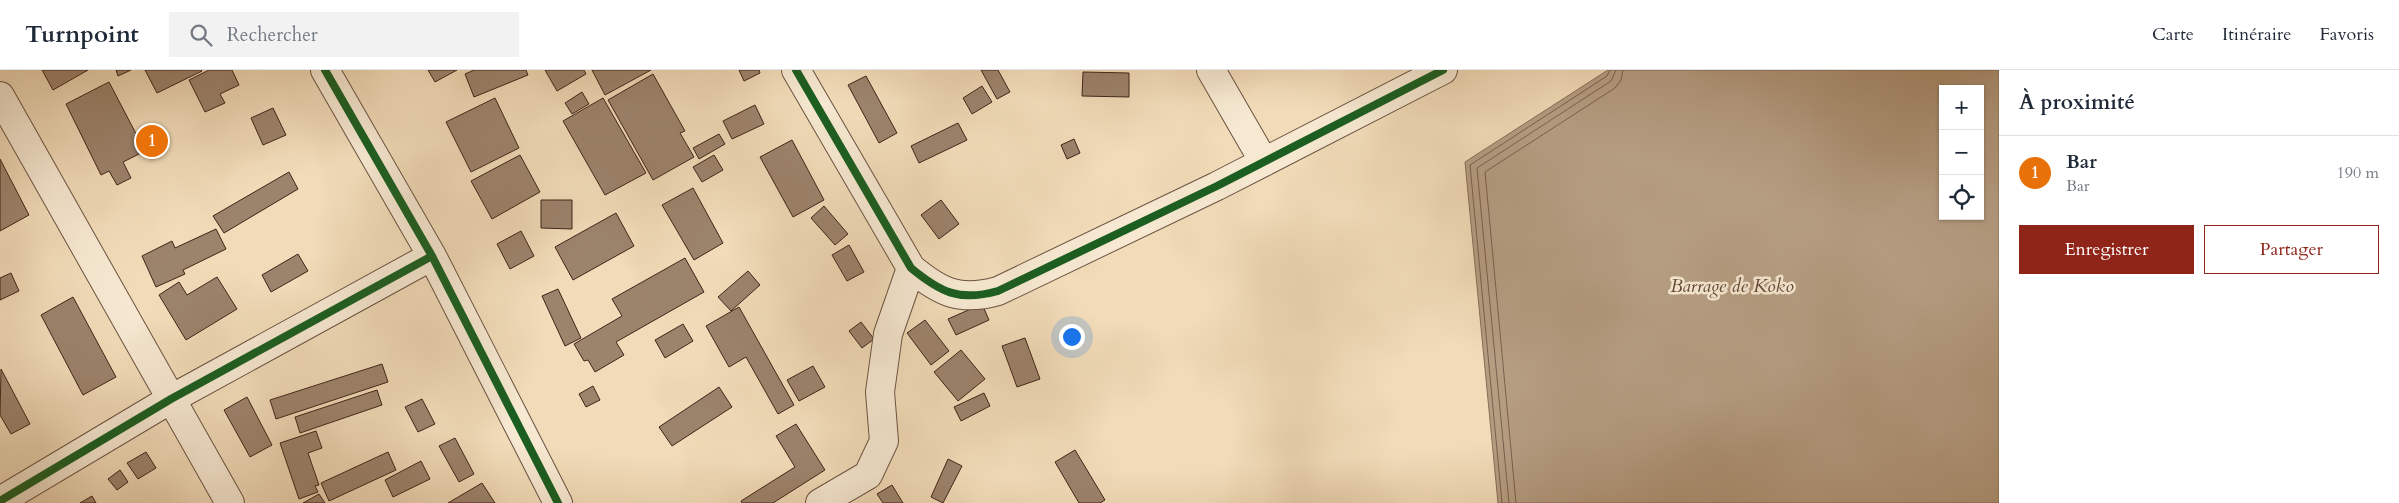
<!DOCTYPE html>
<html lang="fr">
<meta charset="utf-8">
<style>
body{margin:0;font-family:Cardo,serif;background:#f2f2f3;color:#1f2937}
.controls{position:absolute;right:15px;top:15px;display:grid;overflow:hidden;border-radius:0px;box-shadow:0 1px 4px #0004}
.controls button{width:45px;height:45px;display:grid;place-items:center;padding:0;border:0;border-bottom:1px solid #e0e1e3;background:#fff;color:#1f2937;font:25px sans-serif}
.you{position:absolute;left:1071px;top:266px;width:18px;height:18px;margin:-12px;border:4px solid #fff;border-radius:50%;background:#1a73e8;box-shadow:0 0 0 8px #1a73e833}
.badge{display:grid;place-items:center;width:32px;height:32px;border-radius:50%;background:#8f2418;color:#fff;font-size:16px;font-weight:700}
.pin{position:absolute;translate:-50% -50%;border:2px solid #fff;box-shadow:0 1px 5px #0006}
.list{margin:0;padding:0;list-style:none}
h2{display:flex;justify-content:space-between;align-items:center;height:65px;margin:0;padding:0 20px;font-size:21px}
h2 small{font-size:16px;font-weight:400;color:#747a83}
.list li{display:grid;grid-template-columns:32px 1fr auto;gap:15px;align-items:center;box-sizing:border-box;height:75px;padding:0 20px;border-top:1px solid #e0e1e3}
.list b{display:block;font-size:19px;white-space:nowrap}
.list p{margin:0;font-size:16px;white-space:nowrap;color:#747a83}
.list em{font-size:16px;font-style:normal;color:#747a83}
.actions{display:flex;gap:10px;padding:15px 20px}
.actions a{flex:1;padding:11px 0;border:1px solid #8f2418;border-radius:0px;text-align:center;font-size:18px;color:#8f2418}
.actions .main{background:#8f2418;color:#fff}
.icon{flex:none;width:28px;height:28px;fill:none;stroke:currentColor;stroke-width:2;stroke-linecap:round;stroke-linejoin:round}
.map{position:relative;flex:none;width:1999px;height:433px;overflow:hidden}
header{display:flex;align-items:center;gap:30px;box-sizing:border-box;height:70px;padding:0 25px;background:#fff;border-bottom:1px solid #e0e1e3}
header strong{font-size:24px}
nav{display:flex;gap:28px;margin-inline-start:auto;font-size:18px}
.search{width:350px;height:45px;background:#f2f2f3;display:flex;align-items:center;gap:12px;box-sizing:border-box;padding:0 18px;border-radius:0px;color:#747a83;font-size:19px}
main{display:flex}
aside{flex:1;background:#fff}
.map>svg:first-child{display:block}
.water{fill:#b59d82;stroke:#866d58;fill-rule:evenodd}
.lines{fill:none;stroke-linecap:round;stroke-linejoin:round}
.shore{stroke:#7a604e;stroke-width:1}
.building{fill:#9c836c;stroke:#402419}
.minor-casing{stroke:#6c5241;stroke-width:30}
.minor{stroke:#f6e8d1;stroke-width:28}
.cycleway-casing{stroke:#f6e8d1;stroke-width:11}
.cycleway{stroke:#1b5e20;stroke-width:8}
.labels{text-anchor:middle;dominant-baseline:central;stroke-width:5;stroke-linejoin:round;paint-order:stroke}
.water-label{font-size:19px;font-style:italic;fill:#634838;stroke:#f6e8d1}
</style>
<header>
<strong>Turnpoint</strong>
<div class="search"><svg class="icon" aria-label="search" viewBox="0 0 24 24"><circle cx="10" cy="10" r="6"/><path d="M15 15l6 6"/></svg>Rechercher</div>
<nav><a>Carte</a><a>Itinéraire</a><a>Favoris</a></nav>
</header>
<main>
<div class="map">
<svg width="1999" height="433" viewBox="0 0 1999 433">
<rect width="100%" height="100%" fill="#f1dbb8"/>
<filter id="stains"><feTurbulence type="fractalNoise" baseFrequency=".004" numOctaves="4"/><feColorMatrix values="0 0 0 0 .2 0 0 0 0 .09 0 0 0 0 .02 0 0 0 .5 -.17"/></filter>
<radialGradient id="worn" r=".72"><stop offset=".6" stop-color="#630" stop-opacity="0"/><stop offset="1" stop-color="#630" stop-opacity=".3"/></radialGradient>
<path class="water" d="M1608,0h391v433h-501l-33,-341zM1943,19h37v127h-37z"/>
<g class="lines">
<path class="shore" d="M1502,433l-32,-338 137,-89 3,-6
M1509,433l-32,-335 134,-87 5,-11
M1516,433l-31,-331 130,-84 6,-8 2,-10"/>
</g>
<path class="building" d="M42,0h46l-35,20z
M116,0h15l-13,6z
M145,0h56l1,1 -45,22z
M209,0h23l7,15 -19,9 5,9 -20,9 -16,-32z
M428,0h29l-22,12z
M474,0h52l2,5 -54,22 -9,-23z
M545,0h39l2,4 -29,17z
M592,0h59l-46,25z
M739,0h20l1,3 -16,8z
M981,0h17l12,22 -13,7z
M1083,2l46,1v24l-47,-1z
M653,4l32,57 -5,2 14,24 -41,23 -45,-80z
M866,6l31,57 -18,10 -31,-58z
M109,12l36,69 -22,11 8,16 -14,7 -8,-14 -8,4 -35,-71z
M982,16l10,16 -20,12 -9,-16z
M582,22l7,12 -17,10 -7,-11z
M495,28l24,50 -48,24 -25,-50z
M603,28l43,75 -41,22 -42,-74z
M755,35l9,19 -32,15 -9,-18z
M273,38l13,27 -23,10 -12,-27z
M958,53l9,17 -48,23 -8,-17z
M719,64l6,10 -26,15 -6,-11z
M1074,69l6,14 -13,6 -6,-14z
M792,70l32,60 -31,17 -33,-60z
M520,85l20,37 -48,27 -21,-38z
M714,85l9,15 -21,12 -9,-15z
M0,89l29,56 -29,16z
M289,102l9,17 -74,44 -11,-17z
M693,118l30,55 -29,17 -32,-55z
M541,130h31v29l-31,-1z
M941,130l18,24 -20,15 -18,-24z
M824,136l24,28 -13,11 -24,-27z
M616,143l18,33 -61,34 -18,-33z
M216,159l10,20 -43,21 2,4 -29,13 -14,-31 30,-15 3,7z
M521,161l13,25 -24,13 -13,-25z
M849,175l15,27 -17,9 -15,-26z
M298,184l10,17 -37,21 -9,-17z
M685,188l19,34 -88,50 8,13 -29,17 -7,-12 -4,1 -10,-17 48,-28 -10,-17z
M748,201l12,14 -29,26 -13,-14z
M11,203l8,18 -19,9v-22z
M217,207l20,32 -51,31 -27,-45 20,-13 8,13z
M558,219l23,49 -16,8 -23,-50z
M73,227l43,80 -33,18 -42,-80z
M982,234l7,16 -33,15 -8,-16z
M739,237l55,98 -16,9 -32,-57 -17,10 -23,-41z
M925,250l24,31 -18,14 -24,-32z
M861,252l13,17 -12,9 -13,-17z
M683,254l10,17 -28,17 -10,-18z
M1025,268l15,41 -23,8 -15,-41z
M961,280l24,29 -27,22 -24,-29z
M382,294l6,18 -112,37 -6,-19z
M813,296l12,21 -26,14 -12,-21z
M1,299l29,55 -19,10 -11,-19z
M593,316l7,14 -14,7 -7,-13z
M719,317l13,20 -60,39 -13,-19z
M377,320l5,15 -82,28 -5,-16z
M984,323l6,13 -29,15 -7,-14z
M247,327l25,48 -22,12 -26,-47z
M422,329l13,25 -17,8 -13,-25z
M796,354l29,46 -52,33h-31l-1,-2 54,-34 -19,-31z
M316,361l6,17 -14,5 11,32 -4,1 3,6 -19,7 -19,-56z
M455,368l19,36 -15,8 -20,-36z
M1075,380l30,50 -5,3h-21l-24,-41z
M146,382l10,16 -18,11 -11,-16z
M388,382l8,18 -67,31 -8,-18z
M948,389l14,7 -19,37 -12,-6z
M421,391l9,18 -37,18 -8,-17z
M120,400l8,12 -11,8 -9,-11z
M482,413l13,20h-47z
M892,415l11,18h-20l-6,-9z
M319,424l6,9h-22z
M92,426l4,7h-16z"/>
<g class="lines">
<g class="minor-casing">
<path id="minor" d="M325,0l107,186 126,247
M796,0l115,198c29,24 48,34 87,23l219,-105 226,-116
M1211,0l53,92
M0,26l230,407
M0,431l171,-102 261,-143
M820,433l48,-28 16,-34 -4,-49 8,-58 23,-66"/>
</g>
<use href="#minor" class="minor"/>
<g class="cycleway-casing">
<path id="cycleway" d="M325,0l107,186 126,247
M796,0l115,198c29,24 48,34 87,23l219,-105 226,-116
M0,431l171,-102 261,-143"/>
</g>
<use href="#cycleway" class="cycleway"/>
</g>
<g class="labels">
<g class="water-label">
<text x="1732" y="216">Barrage de Koko</text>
</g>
</g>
<rect width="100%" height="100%" filter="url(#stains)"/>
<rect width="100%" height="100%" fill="url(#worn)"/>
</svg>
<div class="controls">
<button>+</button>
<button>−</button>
<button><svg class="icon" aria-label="locate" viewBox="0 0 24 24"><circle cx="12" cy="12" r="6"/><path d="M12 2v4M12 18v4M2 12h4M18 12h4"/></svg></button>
</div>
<div class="you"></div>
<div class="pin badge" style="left:152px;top:71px;background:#e8710a">1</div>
</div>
<aside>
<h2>À proximité<small></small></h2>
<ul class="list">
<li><span class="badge" style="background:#e8710a">1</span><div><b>Bar</b><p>Bar</p></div><em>190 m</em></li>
</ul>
<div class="actions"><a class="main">Enregistrer</a><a>Partager</a></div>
</aside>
</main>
